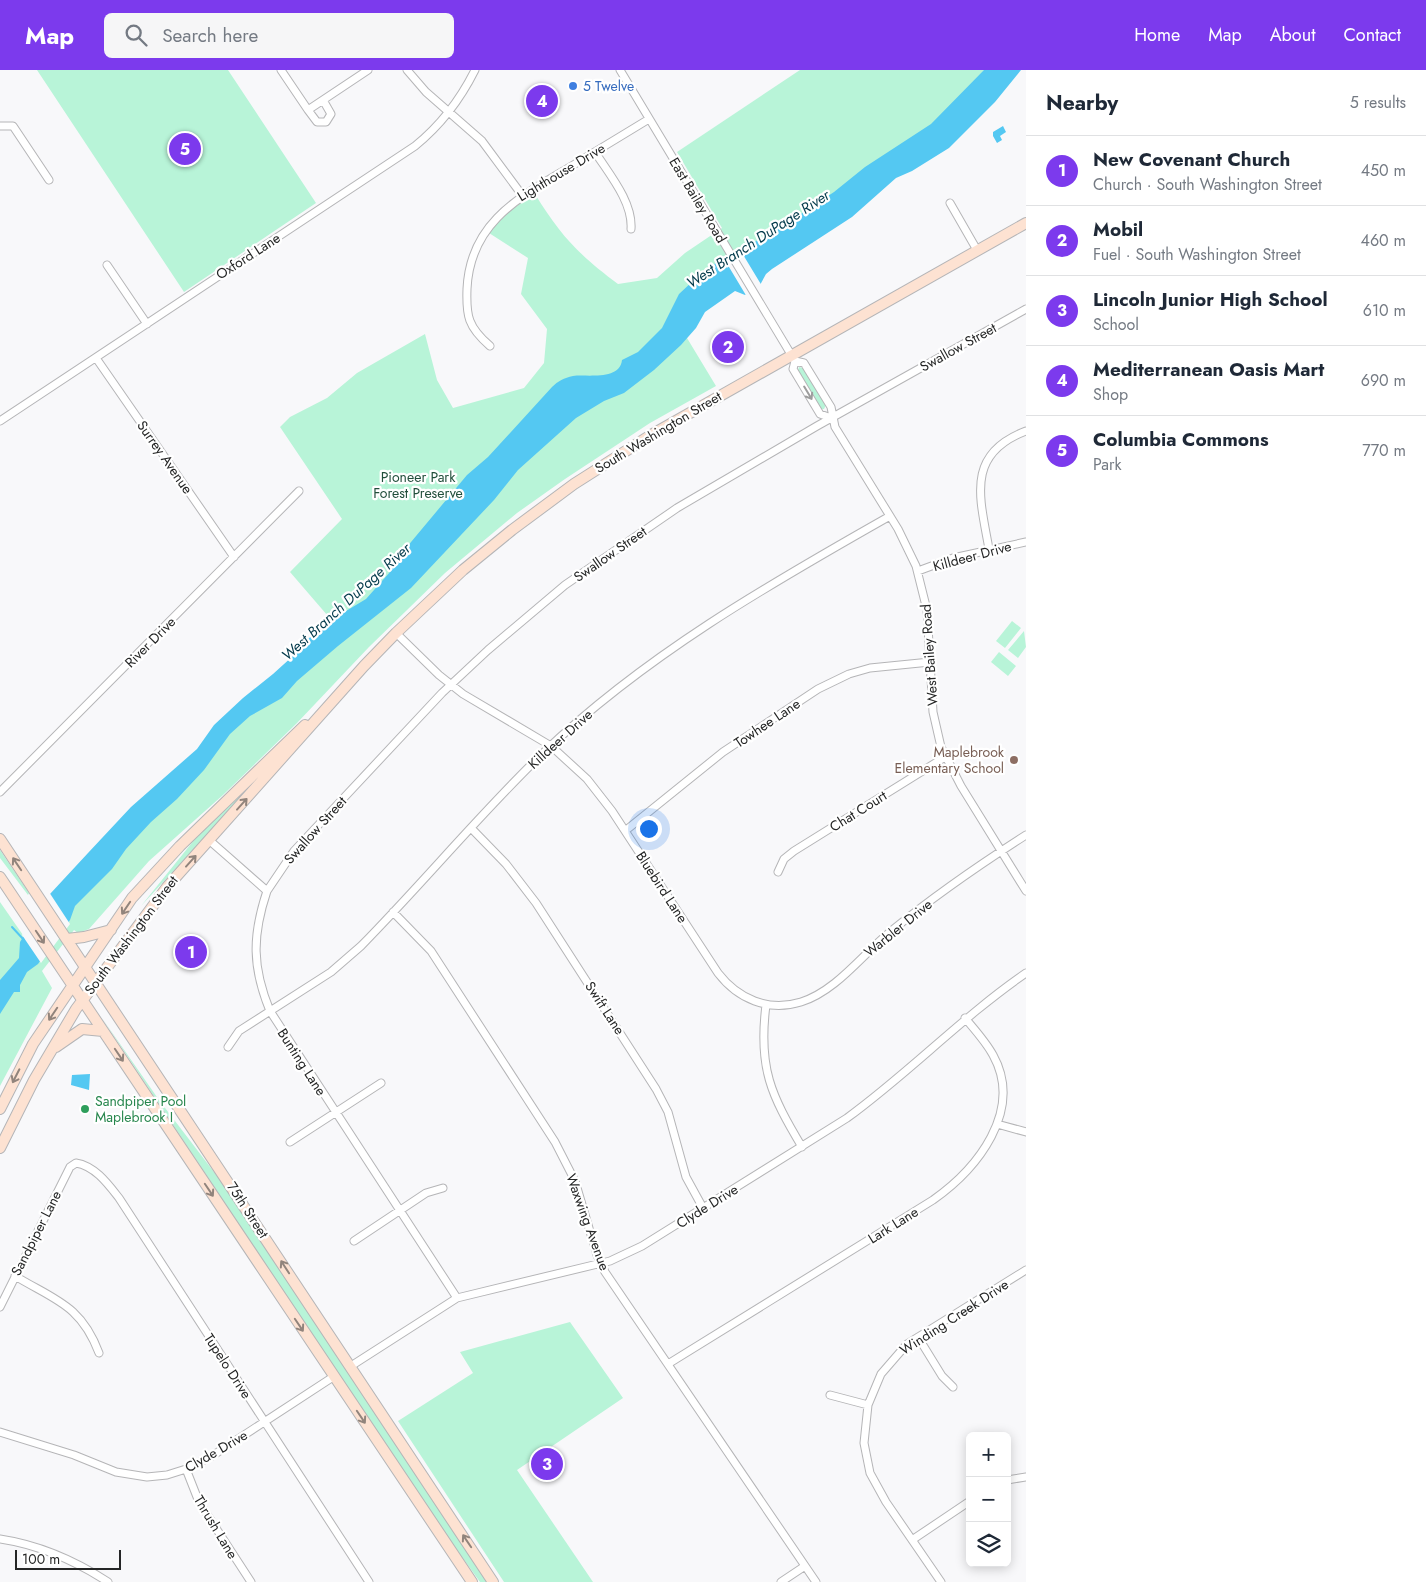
<!DOCTYPE html>
<meta charset="utf-8">
<style>
body{margin:0;font-family:Jost,sans-serif;background:#f6f6f7;color:#1f2937}
.controls{position:absolute;right:15px;bottom:15px;display:grid;overflow:hidden;border-radius:8px;box-shadow:0 2px 12px #0003}
.controls button{width:45px;height:45px;display:grid;place-items:center;padding:0;border:0;border-bottom:1px solid #e0e1e3;background:#fff;color:#1f2937;font:25px sans-serif}
.scale{position:absolute;left:15px;bottom:12px;width:106px;box-sizing:border-box;padding-left:5px;border:2px solid #252626;border-top:0;font-size:14px;line-height:18px;white-space:nowrap;color:#252626;-webkit-text-stroke:4px #fff;paint-order:stroke}
.you{position:absolute;left:648px;top:758px;width:18px;height:18px;margin:-12px;border:4px solid #fff;border-radius:50%;background:#1a73e8;box-shadow:0 0 0 8px #1a73e833}
.badge{display:grid;place-items:center;width:32px;height:32px;border-radius:50%;background:#7c3aed;color:#fff;font-size:16px;font-weight:700}
.pin{position:absolute;translate:-50% -50%;border:2px solid #fff;box-shadow:0 1px 5px #0006}
.list{margin:0;padding:0;list-style:none}
h2{display:flex;justify-content:space-between;align-items:center;height:65px;margin:0;padding:0 20px;font-size:21px}
h2 small{font-size:16px;font-weight:400;color:#747a83}
.list li{display:grid;grid-template-columns:32px 1fr auto;gap:15px;align-items:center;box-sizing:border-box;height:70px;padding:0 20px;border-top:1px solid #e0e1e3}
.list b{display:block;font-size:19px;white-space:nowrap}
.list p{margin:0;font-size:16px;white-space:nowrap;color:#747a83}
.list em{font-size:16px;font-style:normal;color:#747a83}
.icon{flex:none;width:28px;height:28px;fill:none;stroke:currentColor;stroke-width:2;stroke-linecap:round;stroke-linejoin:round}
.map{position:relative;flex:none;width:1026px;height:1512px;overflow:hidden}
header{display:flex;align-items:center;gap:30px;box-sizing:border-box;height:70px;padding:0 25px;background:#7c3aed;color:#fff}
header strong{font-size:24px}
nav{display:flex;gap:28px;margin-inline-start:auto;font-size:18px}
.search{width:350px;height:45px;background:#f6f6f7;display:flex;align-items:center;gap:12px;box-sizing:border-box;padding:0 18px;border-radius:8px;color:#747a83;font-size:19px}
main{display:flex}
aside{flex:1;background:#fff}
.map>svg:first-child{display:block}
.green{fill:#b8f4d8}
.water{fill:#54c8f2}
.pier{fill:#f8f8fa}
.lines{fill:none;stroke-linecap:round;stroke-linejoin:round}
.stream{stroke:#54c8f2;stroke-width:2}
.street-casing{stroke:#b5b5b7;stroke-width:9}
.secondary-casing{stroke:#b5b5b7;stroke-width:12}
.street{stroke:#fff;stroke-width:7}
.secondary{stroke:#fde2d2;stroke-width:10}
.oneway{stroke:#9d9d9d}
.oneway2{stroke:#91847c}
.shop-dot{fill:#3f7fe0;stroke:#fff;stroke-width:2}
.education-dot{fill:#8d6e63;stroke:#fff;stroke-width:2}
.leisure-dot{fill:#2e9e5b;stroke:#fff;stroke-width:2}
.labels{text-anchor:middle;dominant-baseline:central;stroke-width:4.5;stroke-linejoin:round;paint-order:stroke}
.shop-label{font-size:14px;fill:#366cbe;stroke:#fff;text-anchor:start}
.street-label{font-size:14px;fill:#252626;stroke:#fff}
.park-label{font-size:14px;fill:#214e3b;stroke:#fff}
.education-label{font-size:14px;fill:#785e54;stroke:#fff;text-anchor:end}
.leisure-label{font-size:14px;fill:#27864d;stroke:#fff;text-anchor:start}
.water-label{font-size:15px;font-style:italic;fill:#033a4b;stroke:#fff}
</style>
<header>
<strong>Map</strong>
<div class="search"><svg class="icon" aria-label="search" viewBox="0 0 24 24"><circle cx="10" cy="10" r="6"/><path d="M15 15l6 6"/></svg>Search here</div>
<nav><a>Home</a><a>Map</a><a>About</a><a>Contact</a></nav>
</header>
<main>
<div class="map">
<svg width="1026" height="1512" viewBox="0 0 1026 1512">
<rect width="100%" height="100%" fill="#f8f8fa"/>
<path class="green" d="M37,0h191l88,133 -132,89z
M800,0h203l-18,23 -297,211 -1,34 29,48 -66,37 -85,56 -48,34 -72,60 -76,74 -72,76 -74,72 -74,66 -60,68 -11,4 -4,-3 -32,41 10,17 -52,98v-184l32,46 190,-218 118,-100 -50,-58 52,-53 -62,-92 10,-10 37,-19 30,-25 68,-39 12,46 16,28 71,-20 20,-25 3,-34 -26,-35 7,-36 -39,-25c14,-17 27,-28 46,-39 25,41 44,61 83,90l39,-6 28,-25 37,-25 -45,-76z
M799,297l4,1 23,37 -2,4h-4l-22,-39z
M1012,551l9,7 -16,20 -9,-7z
M1024,561l2,16 -8,11 -10,-8z
M999,582l17,14 -8,10 -17,-14z
M262,701l2,2 -123,133 62,-77z
M0,780l29,43 -1,2 -28,-37z
M102,948l57,82 71,93 258,389h-8l-41,-57z
M570,1252l53,76 -106,72 76,112h-89l-106,-161 75,-48 -13,-21z"/>
<path class="water" d="M984,0h37l-26,32 -46,46 -37,23 -16,7 -44,39 -80,52 -6,5 -6,11 -15,10 -10,-4 -30,21 -9,16 -15,17 -27,25 -30,23 -20,8 -28,17 -58,52 -24,30 -83,88 -73,58 -41,35 -15,17 -32,18 -20,18 -26,36 -27,29 -26,23 -25,27 -14,20 -37,37 -5,14 -32,44 -11,8 -7,13v7h-6l-14,22v-34l19,-22 1,-16 30,-48 38,-41 43,-46 66,-58 17,-24 29,-27 30,-24 21,-19 10,-13 32,-25 30,-18 24,-27 6,-12 71,-85 21,-18 64,-70c6,-6 12,-9 21,-11 13,-2 47,5 49,-16l16,-8 24,-24 17,-34 28,-26 71,-39 56,-37 31,-25 66,-43z
M1003,56l3,6 -6,4 2,4 -5,3 -4,-7v-4z
M72,1005l18,-1 -1,16 -18,-5z"/>
<path class="pier" d="M739,178l23,38 -15,11 -24,-40z
M49,822l21,32 -29,39 -19,-28z"/>
<g class="lines">
<path class="stream" d="M12,857l12,13"/>
<g class="street-casing">
<path id="street" d="M281,0l27,40 60,-40
M407,0l19,22 56,49 40,54
M620,0l175,291 9,2 27,44 4,20 63,102 18,37 11,44 6,102 8,35 20,39 65,105
M308,40l9,12h9l5,-8 -8,-14
M0,56h13l36,54
M595,82c14,22 38,50 36,77
M950,133l27,47
M107,195l40,59
M490,276c-22,-19 -24,-30 -23,-57 3,-67 53,-92 103,-122 26,-16 53,-32 79,-48
M96,288l138,199
M795,291l-2,8 27,45 11,4
M0,351l415,-275c26,-21 45,-46 60,-76
M989,479c-9,-51 -24,-95 37,-118
M918,501l35,-13 73,-16
M396,563l43,42 24,19 88,52 36,33 25,32 106,162c20,26 50,39 83,29 35,-11 61,-47 89,-70 43,-35 89,-67 136,-97
M0,722l299,-301
M471,758l35,36 30,39 120,186 12,23 18,65 17,31
M625,761l98,-79 95,-63 31,-15 21,-6 60,-6
M209,770l58,51c-15,45 -15,76 3,120l187,287
M778,802l6,-13 10,-8 151,-94
M267,821l27,-40 148,-158 46,-43 77,-65 112,-77 140,-82 209,-117
M393,842l38,39 124,191 20,39 22,74 8,17 211,310
M766,935c-8,63 5,90 36,142
M228,977l11,-16 92,-59 30,-26c62,-63 118,-131 181,-192 102,-98 226,-169 348,-238
M997,1054l29,8
M290,1072l91,-59
M354,1171l72,-48 17,-5
M15,1206c40,24 66,29 84,77
M0,1237l70,-140 6,-4c19,3 32,21 43,35l250,384
M918,1267l24,39 11,11
M668,1294l265,-164c44,-31 91,-89 60,-145 -7,-13 -18,-25 -28,-37
M351,1296l106,-68 153,-37 32,-15 205,-128c62,-45 115,-101 179,-145
M830,1325l38,10
M0,1362l74,23 42,17 31,5 20,-2 19,-6 26,-13 121,-79
M186,1399l13,33 52,80
M1007,1410l19,-3
M0,1469c40,6 74,21 108,43
M912,1470l58,-39
M781,1512l24,-16
M941,1512l-55,-80 -16,-29 -6,-30 4,-38 13,-31 26,-30 119,-74"/>
</g>
<g class="secondary-casing">
<path id="secondary" d="M0,769l493,743
M0,807l472,705
M67,869l17,-2 27,-7
M56,977l26,-18 21,2
M0,1039l33,-65 99,-146 48,-52 125,-121
M0,1078l34,-68 42,-71 91,-122 197,-221 32,-33 67,-63 49,-40 62,-46 77,-49 375,-212"/>
</g>
<use href="#street" class="street"/>
<use href="#secondary" class="secondary"/>
</g>
<defs><path id="oneway-shaft" d="M-6 0H5M1.5-3L5.5 0L1.5 3" fill="none" stroke-width="1.6" stroke-linecap="round" stroke-linejoin="round" transform="scale(1.25)"/></defs>
<use class="oneway" href="#oneway-shaft" transform="translate(808 323) rotate(59)"/>
<g class="oneway2">
<use href="#oneway-shaft" transform="translate(242 734) rotate(-48)"/>
<use href="#oneway-shaft" transform="translate(191 791) rotate(-48)"/>
<use href="#oneway-shaft" transform="translate(17 794) rotate(-124)"/>
<use href="#oneway-shaft" transform="translate(126 838) rotate(124)"/>
<use href="#oneway-shaft" transform="translate(40 867) rotate(56)"/>
<use href="#oneway-shaft" transform="translate(53 944) rotate(124)"/>
<use href="#oneway-shaft" transform="translate(119 985) rotate(56)"/>
<use href="#oneway-shaft" transform="translate(16 1006) rotate(117)"/>
<use href="#oneway-shaft" transform="translate(209 1120) rotate(56)"/>
<use href="#oneway-shaft" transform="translate(285 1197) rotate(-123)"/>
<use href="#oneway-shaft" transform="translate(299 1255) rotate(56)"/>
<use href="#oneway-shaft" transform="translate(361 1347) rotate(56)"/>
<use href="#oneway-shaft" transform="translate(467 1471) rotate(-124)"/>
</g>
<circle class="shop-dot" cx="573" cy="16" r="5"/>
<circle class="education-dot" cx="1014" cy="690" r="5"/>
<circle class="leisure-dot" cx="85" cy="1039" r="5"/>
<g class="labels">
<g class="shop-label">
<text x="583" y="16">5 Twelve</text>
</g>
<g class="street-label">
<text transform="translate(561 102) rotate(-31)">Lighthouse Drive</text>
<text transform="translate(698 130) rotate(59)">East Bailey Road</text>
<text transform="translate(248 186) rotate(-33)">Oxford Lane</text>
<text transform="translate(958 277) rotate(-29)">Swallow Street</text>
<text transform="translate(658 362) rotate(-31)">South Washington Street</text>
<text transform="translate(165 387) rotate(55)">Surrey Avenue</text>
<text transform="translate(610 484) rotate(-35)">Swallow Street</text>
<text transform="translate(972 486) rotate(-15)">Killdeer Drive</text>
<text transform="translate(150 572) rotate(-45)">River Drive</text>
<text transform="translate(929 585) rotate(-94)">West Bailey Road</text>
<text transform="translate(767 653) rotate(-34)">Towhee Lane</text>
<text transform="translate(560 669) rotate(-42)">Killdeer Drive</text>
<text transform="translate(858 741) rotate(-32)">Chat Court</text>
<text transform="translate(315 760) rotate(-48)">Swallow Street</text>
<text transform="translate(662 817) rotate(57)">Bluebird Lane</text>
<text transform="translate(898 858) rotate(-39)">Warbler Drive</text>
<text transform="translate(131 865) rotate(-53)">South Washington Street</text>
<text transform="translate(605 938) rotate(57)">Swift Lane</text>
<text transform="translate(302 992) rotate(57)">Bunting Lane</text>
<text transform="translate(707 1136) rotate(-32)">Clyde Drive</text>
<text transform="translate(248 1140) rotate(57)">75th Street</text>
<text transform="translate(588 1152) rotate(70)">Waxwing Avenue</text>
<text transform="translate(893 1155) rotate(-32)">Lark Lane</text>
<text transform="translate(36 1163) rotate(-63)">Sandpiper Lane</text>
<text transform="translate(954 1247) rotate(-33)">Winding Creek Drive</text>
<text transform="translate(228 1296) rotate(57)">Tupelo Drive</text>
<text transform="translate(216 1381) rotate(-30)">Clyde Drive</text>
<text transform="translate(216 1457) rotate(59)">Thrush Lane</text>
</g>
<g class="park-label">
<text x="418" y="407">Pioneer Park<tspan x="418" dy="16">Forest Preserve</tspan></text>
</g>
<g class="education-label">
<text x="1004" y="682">Maplebrook<tspan x="1004" dy="16">Elementary School</tspan></text>
</g>
<g class="leisure-label">
<text x="95" y="1031">Sandpiper Pool<tspan x="95" dy="16">Maplebrook I</tspan></text>
</g>
<g class="water-label">
<text transform="translate(758 169) rotate(-33)">West Branch DuPage River</text>
<text transform="translate(346 532) rotate(-42)">West Branch DuPage River</text>
</g>
</g>
</svg>
<div class="controls">
<button>+</button>
<button>−</button>
<button><svg class="icon" aria-label="layers" viewBox="0 0 24 24"><path d="M12 4l9 5-9 5-9-5zM3 14l9 5 9-5"/></svg></button>
</div>
<div class="scale">100 m</div>
<div class="you"></div>
<div class="pin badge" style="left:191px;top:882px">1</div>
<div class="pin badge" style="left:728px;top:277px">2</div>
<div class="pin badge" style="left:547px;top:1394px">3</div>
<div class="pin badge" style="left:542px;top:31px">4</div>
<div class="pin badge" style="left:185px;top:79px">5</div>
</div>
<aside>
<h2>Nearby<small>5 results</small></h2>
<ul class="list">
<li><span class="badge">1</span><div><b>New Covenant Church</b><p>Church · South Washington Street</p></div><em>450 m</em></li>
<li><span class="badge">2</span><div><b>Mobil</b><p>Fuel · South Washington Street</p></div><em>460 m</em></li>
<li><span class="badge">3</span><div><b>Lincoln Junior High School</b><p>School</p></div><em>610 m</em></li>
<li><span class="badge">4</span><div><b>Mediterranean Oasis Mart</b><p>Shop</p></div><em>690 m</em></li>
<li><span class="badge">5</span><div><b>Columbia Commons</b><p>Park</p></div><em>770 m</em></li>
</ul>
</aside>
</main>
